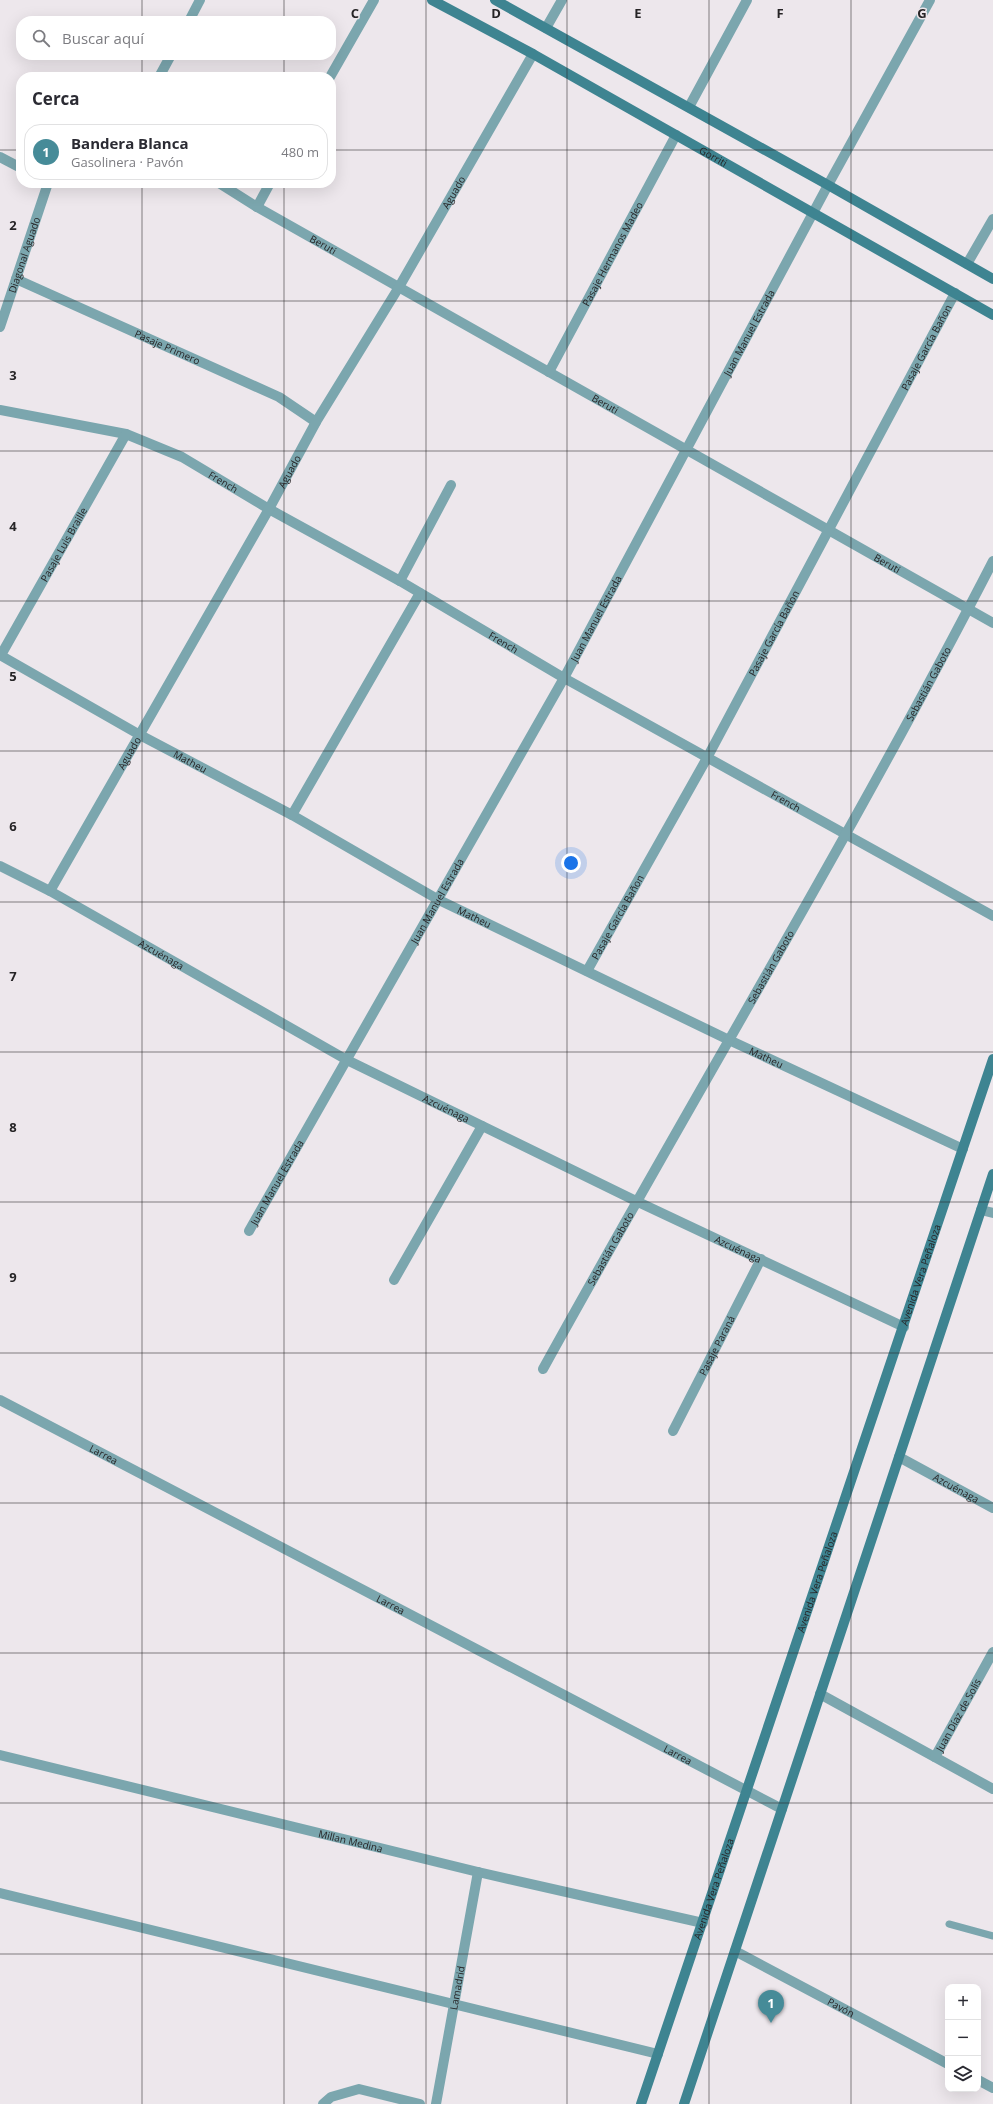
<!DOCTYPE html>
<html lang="es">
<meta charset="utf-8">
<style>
body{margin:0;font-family:"Open Sans",sans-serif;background:#f2f2f3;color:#2b2b33}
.controls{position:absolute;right:12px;bottom:12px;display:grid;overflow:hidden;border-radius:8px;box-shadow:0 4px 16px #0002}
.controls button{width:36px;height:36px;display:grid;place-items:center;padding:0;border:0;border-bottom:1px solid #e1e1e2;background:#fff;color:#2b2b33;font:20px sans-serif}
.you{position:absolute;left:571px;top:863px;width:14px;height:14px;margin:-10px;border:3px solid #fff;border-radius:50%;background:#1a73e8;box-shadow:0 0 0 6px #1a73e833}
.badge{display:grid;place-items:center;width:26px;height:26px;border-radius:50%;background:#468b98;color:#fff;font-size:13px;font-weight:700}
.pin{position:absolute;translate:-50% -33px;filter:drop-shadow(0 1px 2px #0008)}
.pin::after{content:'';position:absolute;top:21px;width:14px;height:12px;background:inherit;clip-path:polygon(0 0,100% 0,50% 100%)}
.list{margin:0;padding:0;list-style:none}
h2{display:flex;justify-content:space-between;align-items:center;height:52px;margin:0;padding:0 16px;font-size:17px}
h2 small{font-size:13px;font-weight:400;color:#7c7c81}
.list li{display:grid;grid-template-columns:26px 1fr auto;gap:12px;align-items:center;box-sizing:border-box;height:56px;margin:0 8px 8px;padding:0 8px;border:1px solid #e1e1e2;border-radius:16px}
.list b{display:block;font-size:15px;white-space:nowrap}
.list p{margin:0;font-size:13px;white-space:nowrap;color:#7c7c81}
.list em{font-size:13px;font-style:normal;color:#7c7c81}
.icon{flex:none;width:22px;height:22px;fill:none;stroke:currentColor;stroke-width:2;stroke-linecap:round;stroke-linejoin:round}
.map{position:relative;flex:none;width:993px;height:2104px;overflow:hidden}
.search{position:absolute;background:#fff;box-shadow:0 4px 16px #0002;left:16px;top:16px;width:320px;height:44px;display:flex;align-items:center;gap:10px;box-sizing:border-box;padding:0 14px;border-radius:16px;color:#7c7c81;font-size:15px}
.panel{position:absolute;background:#fff;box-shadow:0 4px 16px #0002;left:16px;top:72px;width:320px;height:116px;border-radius:16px}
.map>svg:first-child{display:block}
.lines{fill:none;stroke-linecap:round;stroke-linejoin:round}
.lane{stroke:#7ba6ae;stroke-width:7}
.street{stroke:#7ba6ae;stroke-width:10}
.secondary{stroke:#3e8491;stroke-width:10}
.grid{fill:none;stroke:#262426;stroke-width:1;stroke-opacity:0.55}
.labels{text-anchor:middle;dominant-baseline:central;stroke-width:3;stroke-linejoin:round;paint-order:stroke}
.street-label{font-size:10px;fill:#262426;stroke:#ede7ec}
.grid-label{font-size:13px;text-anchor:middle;font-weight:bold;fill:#262426;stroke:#ede7ec;stroke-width:3;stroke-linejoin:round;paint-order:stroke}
</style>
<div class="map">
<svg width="993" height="2104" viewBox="0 0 993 2104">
<rect width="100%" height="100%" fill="#ede7ec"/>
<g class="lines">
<path class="lane" d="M949,1924l44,12"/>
<g class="street">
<path d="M189,21l11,-21"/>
<path d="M546,28l16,-28"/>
<path d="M159,77l12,-22"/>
<path d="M330,77l44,-77"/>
<path d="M689,107l58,-107"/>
<path d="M0,157l21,11"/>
<path id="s1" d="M219,183l38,24 736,416"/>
<path d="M257,207l13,-24"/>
<path d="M967,264l26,-45"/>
<path id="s2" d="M16,279l263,118 37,25"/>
<path id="s3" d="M0,327l48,-144"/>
<path id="s4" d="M549,372l127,-237"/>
<path id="s5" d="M0,410l126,24 56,23 87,52 131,72 164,97 429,238"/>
<path d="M400,581l51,-96"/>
<path id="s6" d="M0,655l140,80 152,80 147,85 290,140 234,109"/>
<path id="s7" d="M1,655l125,-221"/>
<path d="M292,815l128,-222"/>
<path id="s8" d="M0,866l50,25 297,169 289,141 268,126"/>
<path id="s9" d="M50,891l219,-382 47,-87 83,-135 134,-233"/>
<path id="s10" d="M587,971l120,-213 248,-465"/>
<path d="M981,1210l12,3"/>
<path id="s11" d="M249,1231l315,-553 264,-493 102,-185"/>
<path d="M394,1280l88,-154"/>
<path id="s12" d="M543,1369c149,-270 309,-534 450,-808"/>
<path id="s13" d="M0,1400l782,409"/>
<path id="s14" d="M673,1431l88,-172"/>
<path id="s15" d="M899,1457l94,51"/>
<path d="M820,1694l173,95"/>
<path id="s16" d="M0,1755l478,117 225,51"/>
<path id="s17" d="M935,1757l58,-105"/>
<path d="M0,1893l658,161"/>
<path id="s18" d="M735,1951l213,113"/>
<path d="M978,2080l15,8"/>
<path d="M323,2104l8,-7 28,-8 61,15"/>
<path id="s19" d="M436,2104l42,-232"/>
</g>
<g class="secondary">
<path id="s20" d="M432,0l101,54 460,261"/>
<path d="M495,0l333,185 165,94"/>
<path id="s21" d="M641,2104l352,-1045"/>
<path d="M684,2104l309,-930"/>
</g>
</g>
<path class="grid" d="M142,0v21M284,0v21M426,0v2104M567,0v2104M709,0v2104M851,0v2104M142,55v22M284,55v22M0,150h21M331,150h662M142,183v1921M284,183v1921M0,301h993M0,451h993M0,601h993M0,751h993M0,902h993M0,1052h993M0,1202h993M0,1353h993M0,1503h993M0,1653h993M0,1803h993M0,1954h993"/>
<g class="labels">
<g class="street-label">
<text stroke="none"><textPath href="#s20" startOffset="322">Gorriti</textPath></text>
<text stroke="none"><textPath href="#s9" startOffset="807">Aguado</textPath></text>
<text stroke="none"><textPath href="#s1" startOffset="121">Beruti</textPath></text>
<text stroke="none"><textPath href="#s4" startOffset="134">Pasaje Hermanos Madeo</textPath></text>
<text stroke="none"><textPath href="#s3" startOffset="76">Diagonal Aguado</textPath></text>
<text stroke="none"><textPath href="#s11" startOffset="1028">Juan Manuel Estrada</textPath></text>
<text stroke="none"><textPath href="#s2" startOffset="166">Pasaje Primero</textPath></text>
<text stroke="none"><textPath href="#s10" startOffset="710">Pasaje García Bañon</textPath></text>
<text stroke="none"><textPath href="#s1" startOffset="445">Beruti</textPath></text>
<text stroke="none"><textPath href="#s9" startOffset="483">Aguado</textPath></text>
<text stroke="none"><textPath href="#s5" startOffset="237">French</textPath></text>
<text stroke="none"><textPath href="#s7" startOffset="127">Pasaje Luis Braille</textPath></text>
<text stroke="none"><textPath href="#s1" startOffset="769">Beruti</textPath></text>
<text stroke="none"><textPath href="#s11" startOffset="704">Juan Manuel Estrada</textPath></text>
<text stroke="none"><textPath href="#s10" startOffset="386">Pasaje García Bañon</textPath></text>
<text stroke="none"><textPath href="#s5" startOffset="560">French</textPath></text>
<text stroke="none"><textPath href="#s12" startOffset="786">Sebastián Gaboto</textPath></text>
<text stroke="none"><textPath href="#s9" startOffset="159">Aguado</textPath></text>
<text stroke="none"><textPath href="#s6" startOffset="218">Matheu</textPath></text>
<text stroke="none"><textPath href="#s5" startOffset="884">French</textPath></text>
<text stroke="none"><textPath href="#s11" startOffset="380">Juan Manuel Estrada</textPath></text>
<text stroke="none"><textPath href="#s6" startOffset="542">Matheu</textPath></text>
<text stroke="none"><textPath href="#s10" startOffset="62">Pasaje García Bañon</textPath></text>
<text stroke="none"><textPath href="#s8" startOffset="184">Azcuénaga</textPath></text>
<text stroke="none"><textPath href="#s12" startOffset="462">Sebastián Gaboto</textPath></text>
<text stroke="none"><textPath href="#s6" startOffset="866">Matheu</textPath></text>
<text stroke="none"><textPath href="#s8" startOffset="508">Azcuénaga</textPath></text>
<text stroke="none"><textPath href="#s11" startOffset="56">Juan Manuel Estrada</textPath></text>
<text stroke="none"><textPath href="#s12" startOffset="138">Sebastián Gaboto</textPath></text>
<text stroke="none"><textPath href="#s8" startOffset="832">Azcuénaga</textPath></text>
<text stroke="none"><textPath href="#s21" startOffset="875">Avenida Vera Peñaloza</textPath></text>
<text stroke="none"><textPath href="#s14" startOffset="96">Pasaje Paraná</textPath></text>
<text stroke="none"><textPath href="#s13" startOffset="117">Larrea</textPath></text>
<text stroke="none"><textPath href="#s15" startOffset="65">Azcuénaga</textPath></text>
<text stroke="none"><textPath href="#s21" startOffset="551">Avenida Vera Peñaloza</textPath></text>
<text stroke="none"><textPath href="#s13" startOffset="441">Larrea</textPath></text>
<text stroke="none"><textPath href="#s17" startOffset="48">Juan Díaz de Solís</textPath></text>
<text stroke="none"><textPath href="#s13" startOffset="765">Larrea</textPath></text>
<text stroke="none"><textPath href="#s16" startOffset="361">Millan Medina</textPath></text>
<text stroke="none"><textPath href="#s21" startOffset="227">Avenida Vera Peñaloza</textPath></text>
<text stroke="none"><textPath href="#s19" startOffset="118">Lamadrid</textPath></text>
<text stroke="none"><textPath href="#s18" startOffset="120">Pavón</textPath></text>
</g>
</g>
<g class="grid-label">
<text x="355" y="18">C</text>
<text x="496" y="18">D</text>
<text x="638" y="18">E</text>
<text x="780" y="18">F</text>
<text x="922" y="18">G</text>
<text x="13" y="230">2</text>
<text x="13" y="380">3</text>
<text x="13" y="531">4</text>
<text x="13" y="681">5</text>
<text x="13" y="831">6</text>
<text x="13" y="981">7</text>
<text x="13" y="1132">8</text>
<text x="13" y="1282">9</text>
</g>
</svg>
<div class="controls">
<button>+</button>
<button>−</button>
<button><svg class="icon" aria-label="layers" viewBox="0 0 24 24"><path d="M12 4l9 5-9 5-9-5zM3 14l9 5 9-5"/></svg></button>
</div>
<div class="you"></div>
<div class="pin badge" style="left:771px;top:2023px">1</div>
<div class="search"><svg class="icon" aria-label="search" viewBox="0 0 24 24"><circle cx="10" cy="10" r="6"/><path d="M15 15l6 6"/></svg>Buscar aquí</div>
<section class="panel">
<h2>Cerca<small></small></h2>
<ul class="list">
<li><span class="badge">1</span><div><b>Bandera Blanca</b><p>Gasolinera · Pavón</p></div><em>480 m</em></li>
</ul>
</section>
</div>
